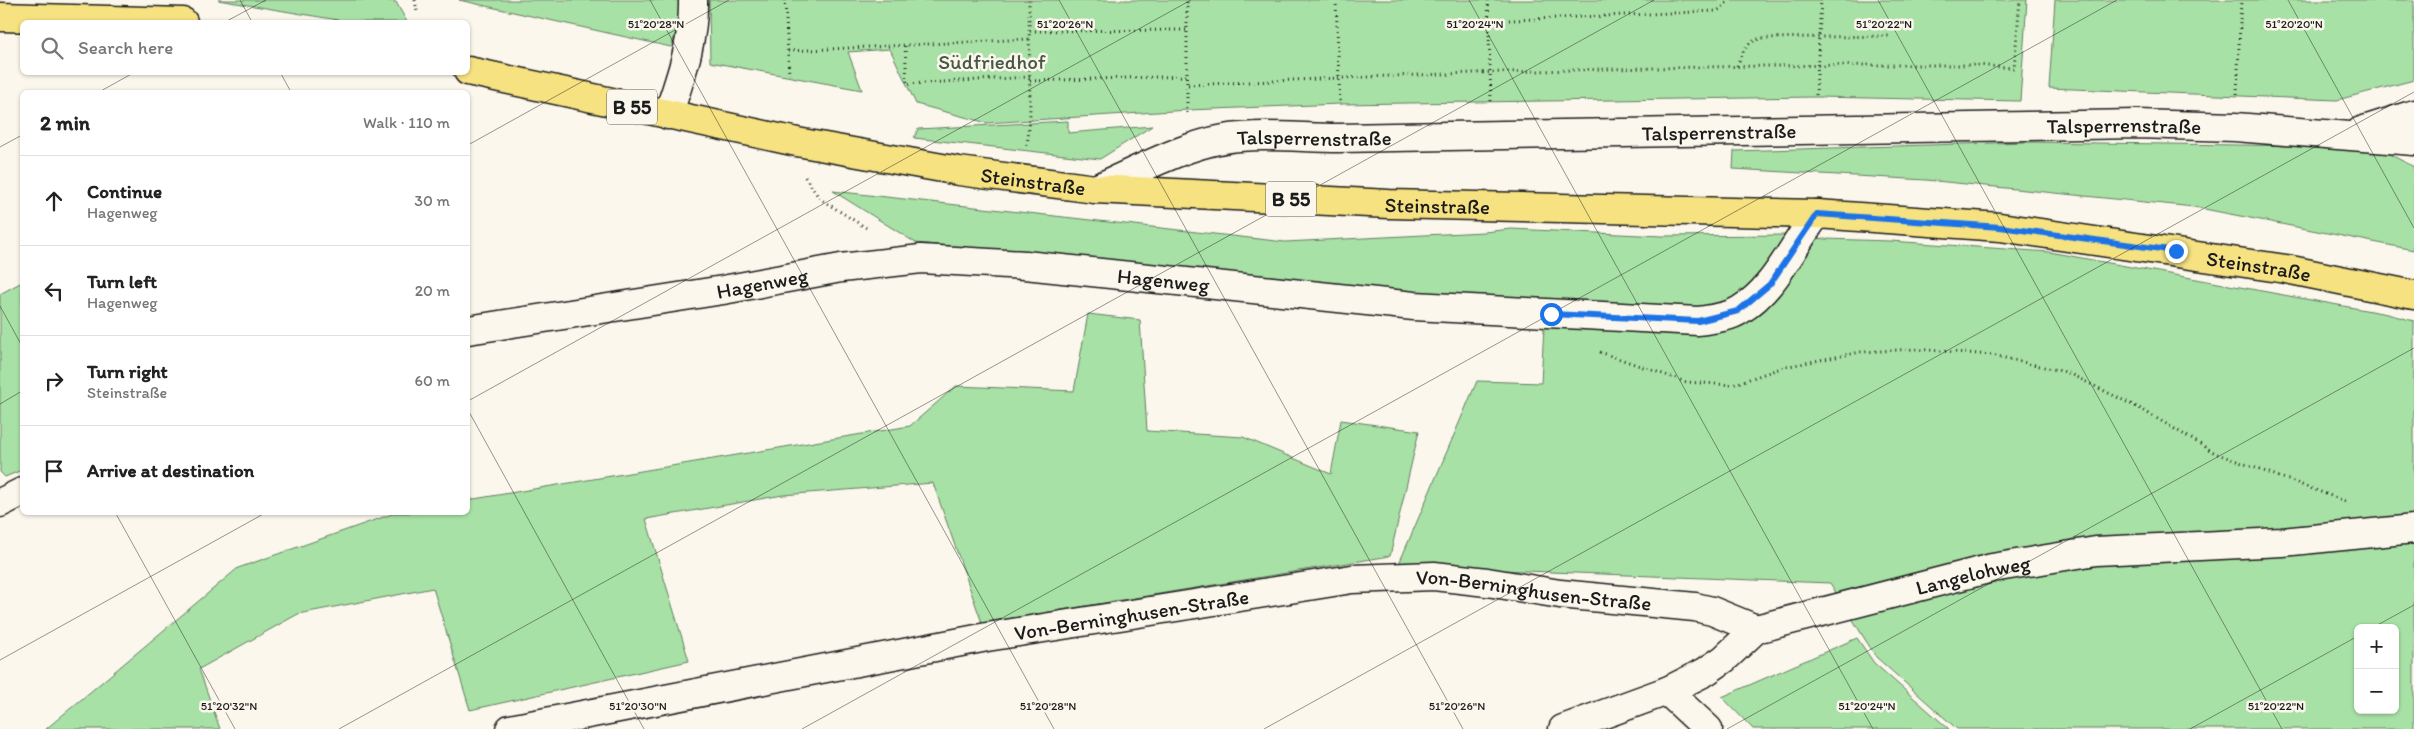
<!DOCTYPE html>
<meta charset="utf-8">
<style>
body{margin:0;font-family:Itim,sans-serif;background:#f6f6f6;color:#222}
.controls{position:absolute;right:15px;bottom:15px;display:grid;overflow:hidden;border-radius:8px;box-shadow:0 1px 4px #0004}
.controls button{width:45px;height:45px;display:grid;place-items:center;padding:0;border:0;border-bottom:1px solid #e0e0e0;background:#fff;color:#222;font:25px sans-serif}
.stop{position:absolute;width:15px;height:15px;margin:-11px;border:4px solid #1a73e8;border-radius:50%;background:#fff}
.stop.end{background:#1a73e8;border-color:#fff;box-shadow:0 1px 5px #0008}
.list{margin:0;padding:0;list-style:none}
h2{display:flex;justify-content:space-between;align-items:center;height:65px;margin:0;padding:0 20px;font-size:21px}
h2 small{font-size:16px;font-weight:400;color:#767676}
.list li{display:grid;grid-template-columns:32px 1fr auto;gap:15px;align-items:center;box-sizing:border-box;height:90px;padding:0 20px;border-top:1px solid #e0e0e0}
.list b{display:block;font-size:19px;white-space:nowrap}
.list p{margin:0;font-size:16px;white-space:nowrap;color:#767676}
.list em{font-size:16px;font-style:normal;color:#767676}
.icon{flex:none;width:28px;height:28px;fill:none;stroke:currentColor;stroke-width:2;stroke-linecap:round;stroke-linejoin:round}
.map{position:relative;flex:none;width:2414px;height:729px;overflow:hidden}
.search{position:absolute;background:#fff;box-shadow:0 1px 4px #0004;left:20px;top:20px;width:450px;height:55px;display:flex;align-items:center;gap:12px;box-sizing:border-box;padding:0 18px;border-radius:8px;color:#767676;font-size:19px}
.panel{position:absolute;background:#fff;box-shadow:0 1px 4px #0004;left:20px;top:90px;width:450px;height:425px;border-radius:8px}
.map>svg:first-child{display:block}
.green{fill:#a8e1a6;stroke:#627e61;fill-rule:evenodd}
.lines{fill:none;stroke-linecap:round;stroke-linejoin:round}
.minor-casing{stroke:#1c1c1c;stroke-width:31}
.major-casing{stroke:#1c1c1c;stroke-width:31}
.path{stroke:#1c1c1c;stroke-width:3;stroke-dasharray:1 4;stroke-linecap:butt}
.minor{stroke:#fbf7ec;stroke-width:28}
.major{stroke:#f6e281;stroke-width:28}
.route{stroke:#1a73e8;stroke-width:6}
.ticks{fill:none;stroke:#1c1c1c;stroke-width:1;stroke-opacity:0.45}
.labels{text-anchor:middle;dominant-baseline:central;stroke-width:5;stroke-linejoin:round;paint-order:stroke}
.shield{fill:#fbf7ec;stroke:#5f5e5a;stroke-width:1}
.shield-label{font-size:20px;font-weight:bold;fill:#1c1c1c}
.park-label{font-size:21px;fill:#465745;stroke:#fbf7ec}
.street-label{font-size:21px;fill:#1c1c1c;stroke:#fbf7ec}
.ticks-label{font-size:12px;text-anchor:middle;fill:#1c1c1c;stroke:#fbf7ec;stroke-width:5;stroke-linejoin:round;paint-order:stroke}
</style>
<div class="map">
<svg width="2414" height="729" viewBox="0 0 2414 729">
<rect width="100%" height="100%" fill="#fbf7ec"/>
<filter id="ink" filterUnits="userSpaceOnUse"><feTurbulence type="fractalNoise" baseFrequency=".02" numOctaves="2"/><feDisplacementMap in="SourceGraphic" scale="10" xChannelSelector="R" yChannelSelector="G"/><feConvolveMatrix kernelMatrix="1 2 1 2 8 2 1 2 1" color-interpolation-filters="sRGB"/></filter>
<g filter="url(#ink)">
<path class="green" d="M218,0h165l13,2 11,20h-57z
M459,0h222l1,15 -11,32z
M709,0h1318l-7,101 -204,-4 -476,7 -152,6 -201,13 -71,-19 -26,-55 -42,3 14,38 -152,-28z
M2055,0h359v80l-77,20 -288,-12z
M1068,121v12l84,-7 -52,33 -186,-21 4,-9z
M2027,142l349,5 38,20v83l-220,-43 -268,-27 -193,-11 1,-18z
M833,191l452,51 199,-10 27,-3 151,7 128,-1 35,4 65,2 159,11 338,62 27,7v408h-457l-81,-72 -46,-74 -432,-17 79,-185 64,2 4,-76 -64,-2 -200,-28 -365,-34zM2358,628h37v82h-37z
M22,282v188l-17,7 -5,-5v-178z
M1088,314l52,6 7,111 96,6 88,37 10,-54 78,11 -29,125 -408,67 -49,-140 -150,12 -137,24 43,142 -219,49 -37,-122 -135,26 -99,55 21,60h-174l192,-161 157,-55 73,-1v-12l442,-74 46,-40 118,5z
M1857,638l17,25 75,66h-196l-31,-32z"/>
<g class="lines">
<g class="minor-casing">
<g id="minor">
<path d="M668,115c13,-39 26,-74 25,-115"/>
<path d="M2361,131l53,-17"/>
<path id="s1" d="M1095,189c40,-17 87,-43 129,-50 37,-6 78,-1 115,-1l798,-14 98,3 179,14"/>
<path id="s2" d="M468,330l255,-40 118,-22 80,-9 104,6 389,41 284,15c13,-2 30,-3 42,-11 36,-22 52,-64 77,-96"/>
<path d="M0,503l22,-11"/>
<path d="M1667,691l41,38"/>
<path id="s3" d="M510,729l477,-92 365,-58 82,-3 53,6 73,12 135,13 17,4 44,18"/>
<path id="s4" d="M1563,729l104,-38 38,-19 19,-13 32,-30 236,-61 104,-17 186,-9 132,-13"/>
</g>
</g>
<g class="major-casing">
<g id="major">
<path d="M0,17l183,5"/>
<path id="s5" d="M468,71l329,71 162,29 136,18 294,15 428,10 183,13 286,42 128,26"/>
</g>
</g>
<path class="path" d="M415,0l2,12
M785,0l4,75
M1336,0l4,105
M1488,0l3,102
M1489,21l228,-10 5,-3 7,-8
M1030,31l157,-1
M905,46l2,38 123,-7
M788,51l242,-12
M1737,66c6,-15 9,-24 25,-28l127,-2
M1030,81l159,-5
M1188,85c263,-13 525,-21 788,-20l38,3 6,-68
M2237,94l4,-94
M1816,95l5,-95
M1187,113v-113
M1027,145l3,-24 -1,-121
M805,177l15,22 48,30
M1600,352l86,30 46,3 52,-18 77,-15 55,-3 76,6 74,17 75,37 74,44 130,48"/>
<use href="#minor" class="minor"/>
<use href="#major" class="major"/>
</g>
</g>
<g class="lines" filter="url(#ink)">
<path class="route" d="M1551,314l147,7 40,-10 32,-27 47,-70 183,13 176,24"/>
</g>
<path class="ticks" d="M240,0l12,22M650,0l404,729M1059,0l404,729M1469,0l404,729M1878,0l404,729M2288,0l126,228M225,22l41,-22M280,72l11,20M99,92l36,-20M468,145l261,-145M0,147l22,-12M0,306l22,40M468,401l723,-401M0,404l22,-13M468,410l176,319M115,512l120,217M2372,628l42,-23M0,660l267,-148M339,729l1315,-729M802,729l1315,-729M1264,729l1150,-637M1727,729l687,-381M2190,729l168,-93"/>
<g class="labels">
<g class="shield">
<rect x="607" y="89.5" width="50" height="35" rx="4"/>
<rect x="1266" y="181.5" width="50" height="35" rx="4"/>
</g>
<g class="shield-label">
<text x="632" y="107">B 55</text>
<text x="1291" y="199">B 55</text>
</g>
<g class="park-label">
<text x="992" y="61">Südfriedhof</text>
</g>
<g class="street-label">
<text stroke="none"><textPath href="#s1" startOffset="1039">Talsperrenstraße</textPath></text>
<text stroke="none"><textPath href="#s1" startOffset="634">Talsperrenstraße</textPath></text>
<text stroke="none"><textPath href="#s1" startOffset="229">Talsperrenstraße</textPath></text>
<text stroke="none"><textPath href="#s5" startOffset="576">Steinstraße</textPath></text>
<text stroke="none"><textPath href="#s5" startOffset="981">Steinstraße</textPath></text>
<text stroke="none"><textPath href="#s5" startOffset="1806">Steinstraße</textPath></text>
<text stroke="none"><textPath href="#s2" startOffset="702">Hagenweg</textPath></text>
<text stroke="none"><textPath href="#s2" startOffset="298">Hagenweg</textPath></text>
<text stroke="none"><textPath href="#s4" startOffset="444">Langelohweg</textPath></text>
<text stroke="none"><textPath href="#s3" startOffset="1038">Von-Berninghusen-Straße</textPath></text>
<text stroke="none"><textPath href="#s3" startOffset="632">Von-Berninghusen-Straße</textPath></text>
</g>
</g>
<g class="ticks-label">
<text x="656" y="28">51°20'28"N</text>
<text x="1065" y="28">51°20'26"N</text>
<text x="2294" y="28">51°20'20"N</text>
<text x="1475" y="28">51°20'24"N</text>
<text x="1884" y="28">51°20'22"N</text>
<text x="229" y="710">51°20'32"N</text>
<text x="638" y="710">51°20'30"N</text>
<text x="1048" y="710">51°20'28"N</text>
<text x="1457" y="710">51°20'26"N</text>
<text x="1867" y="710">51°20'24"N</text>
<text x="2276" y="710">51°20'22"N</text>
</g>
</svg>
<div class="controls">
<button>+</button>
<button>−</button>
</div>
<div class="stop" style="left:1551px;top:314px"></div>
<div class="stop end" style="left:2176px;top:251px"></div>
<div class="search"><svg class="icon" aria-label="search" viewBox="0 0 24 24"><circle cx="10" cy="10" r="6"/><path d="M15 15l6 6"/></svg>Search here</div>
<section class="panel">
<h2>2 min<small>Walk · 110 m</small></h2>
<ul class="list">
<li><svg class="icon" aria-label="ahead" viewBox="0 0 24 24"><path d="M12 20V5M6 11l6-6 6 6"/></svg><div><b>Continue</b><p>Hagenweg</p></div><em>30 m</em></li>
<li><svg class="icon" aria-label="left" viewBox="0 0 24 24"><path d="M17 20v-9H6M10 6l-5 5 5 5"/></svg><div><b>Turn left</b><p>Hagenweg</p></div><em>20 m</em></li>
<li><svg class="icon" aria-label="right" viewBox="0 0 24 24"><path d="M7 20v-9h11M14 6l5 5-5 5"/></svg><div><b>Turn right</b><p>Steinstraße</p></div><em>60 m</em></li>
<li><svg class="icon" aria-label="arrive" viewBox="0 0 24 24"><path d="M6 21V4h12l-3 4 3 4H6"/></svg><div><b>Arrive at destination</b></div></li>
</ul>
</section>
</div>
